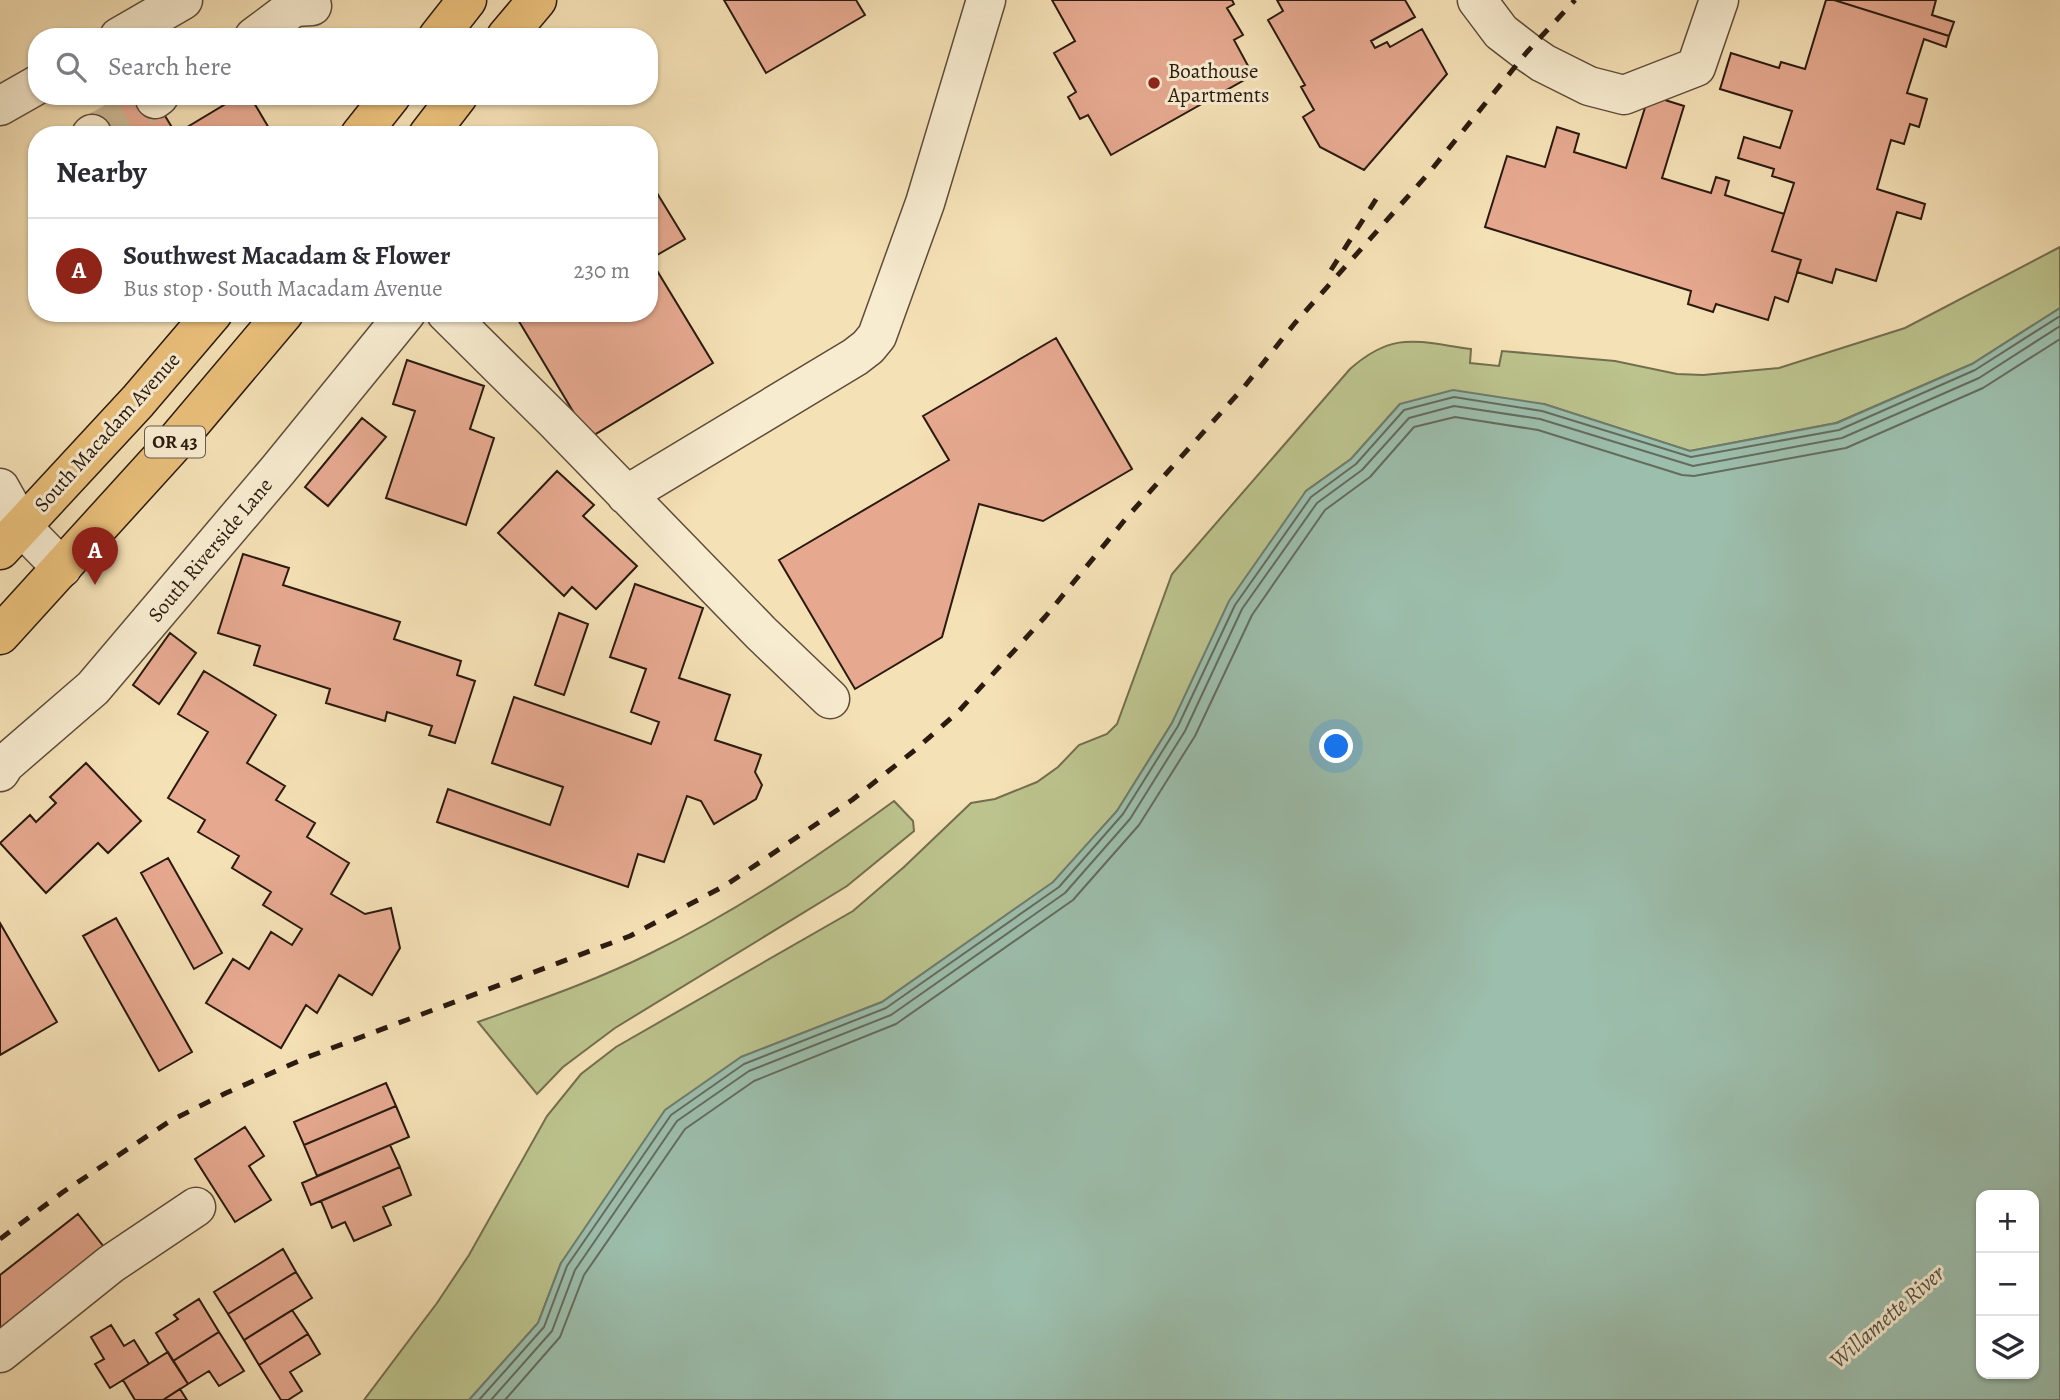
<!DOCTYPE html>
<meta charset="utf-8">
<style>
body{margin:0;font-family:Alegreya,serif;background:#f2f2f3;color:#2b2b33}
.controls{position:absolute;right:21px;bottom:21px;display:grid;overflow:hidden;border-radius:14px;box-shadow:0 2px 5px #0004}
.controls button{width:63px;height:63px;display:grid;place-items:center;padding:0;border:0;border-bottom:2px solid #e1e1e2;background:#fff;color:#2b2b33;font:35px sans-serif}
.you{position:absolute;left:1337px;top:747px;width:24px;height:24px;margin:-18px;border:5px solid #fff;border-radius:50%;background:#1a73e8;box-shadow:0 0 0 10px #1a73e833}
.badge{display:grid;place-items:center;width:46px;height:46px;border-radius:50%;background:#8f2418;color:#fff;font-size:23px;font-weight:700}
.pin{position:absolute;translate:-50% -58px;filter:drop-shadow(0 2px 4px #0008)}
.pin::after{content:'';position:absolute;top:37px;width:24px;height:21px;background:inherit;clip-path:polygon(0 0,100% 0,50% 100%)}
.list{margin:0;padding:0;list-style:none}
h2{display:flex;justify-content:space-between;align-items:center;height:91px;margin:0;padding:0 28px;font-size:30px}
h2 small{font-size:23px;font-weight:400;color:#7c7c81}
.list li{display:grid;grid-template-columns:46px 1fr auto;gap:21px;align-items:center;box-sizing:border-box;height:105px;padding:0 28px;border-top:2px solid #e1e1e2}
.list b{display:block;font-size:26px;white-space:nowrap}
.list p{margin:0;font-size:23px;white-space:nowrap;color:#7c7c81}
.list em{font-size:23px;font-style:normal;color:#7c7c81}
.icon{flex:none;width:38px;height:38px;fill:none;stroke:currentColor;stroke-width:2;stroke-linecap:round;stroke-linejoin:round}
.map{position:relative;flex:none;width:2060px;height:1400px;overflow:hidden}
.search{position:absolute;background:#fff;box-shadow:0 2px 5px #0004;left:28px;top:28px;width:630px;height:77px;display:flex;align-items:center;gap:18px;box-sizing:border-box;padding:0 24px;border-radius:28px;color:#7c7c81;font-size:26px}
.panel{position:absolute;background:#fff;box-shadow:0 2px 5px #0004;left:28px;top:126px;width:630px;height:196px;border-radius:28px}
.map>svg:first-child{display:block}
.green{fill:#bcc38d;stroke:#736e4e;stroke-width:2}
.water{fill:#9cbeac;stroke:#6e7c6e;stroke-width:2;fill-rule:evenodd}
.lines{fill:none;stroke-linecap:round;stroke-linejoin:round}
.shore{stroke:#636c5e;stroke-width:2}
.building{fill:#e6a990;stroke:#2a1a10;stroke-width:2}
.minor-tunnel{stroke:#ccb995;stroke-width:38;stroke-dasharray:38 19;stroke-linecap:butt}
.minor-casing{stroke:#5d4c3a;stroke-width:41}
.major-casing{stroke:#2a1a10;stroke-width:41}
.minor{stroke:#f8ecd0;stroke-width:38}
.major{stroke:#eac07b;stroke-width:38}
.rail{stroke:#2a1a10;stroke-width:5;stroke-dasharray:12 12;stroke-linecap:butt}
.poi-dot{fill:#8f2418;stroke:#f8ecd0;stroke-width:2.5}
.labels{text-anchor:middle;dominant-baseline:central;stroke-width:6;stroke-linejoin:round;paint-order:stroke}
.shield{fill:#f8ecd0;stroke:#68594a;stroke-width:2}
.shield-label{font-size:19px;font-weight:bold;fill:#2a1a10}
.poi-label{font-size:21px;fill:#2a1a10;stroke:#f8ecd0;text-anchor:start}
.street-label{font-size:21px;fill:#2a1a10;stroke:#f8ecd0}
.water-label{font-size:23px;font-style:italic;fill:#525347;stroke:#f8ecd0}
</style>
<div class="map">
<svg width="2060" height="1400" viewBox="0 0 2060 1400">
<rect width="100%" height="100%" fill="#f5e1b6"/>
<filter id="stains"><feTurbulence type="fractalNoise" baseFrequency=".00286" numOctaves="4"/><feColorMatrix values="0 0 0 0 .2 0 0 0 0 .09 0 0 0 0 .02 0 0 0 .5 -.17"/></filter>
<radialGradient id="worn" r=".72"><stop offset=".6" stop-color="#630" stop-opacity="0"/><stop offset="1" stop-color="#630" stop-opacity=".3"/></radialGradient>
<path class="green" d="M2060,247v61l-88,56 -136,59 -146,28 -146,-47h-144l-49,55 -45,32 -134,232 -55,88 -64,72 -171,119 -141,55 -180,206 -23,60 -69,77h-105l73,-97 32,-48 78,-139 34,-42 35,-27 237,-136 51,-44 67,-64 24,-4 42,-17 21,-15 21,-22 28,-11 10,-10 55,-150 178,-205c44,-39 68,-27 121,-20l-1,14 29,3 3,-15 113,10 62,13 26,1 76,-7 126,-40z
M894,801l19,20 1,10 -67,55 -232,142 -52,39 -26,27 -59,-72c58,-21 117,-41 173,-69 86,-42 165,-95 243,-152z"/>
<path class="water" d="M2060,308v1092h-1591l69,-77 23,-60 104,-153 76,-53 141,-55 171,-120 64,-71 55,-88 57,-122 77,-110 45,-32 49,-55 53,-14 91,14 146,47 147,-28 135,-59zM1981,1195h53v179h-53z"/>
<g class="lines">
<path class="shore" d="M479,1400l65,-73 23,-61 104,-151 73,-51 142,-56 173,-121 64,-73 55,-88 57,-121 76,-108 45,-33 48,-54 50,-13 88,14 149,46 148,-27 136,-60 85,-54
M491,1400l61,-69 23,-61 102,-149 72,-50 142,-56 174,-122 65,-74 55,-88 57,-122 75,-106 45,-33 47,-52 45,-12 86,13 153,47 149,-28 137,-60 81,-52
M505,1400l55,-63 24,-62 101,-146 69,-48 142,-57 177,-124 66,-75 56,-89 57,-121 73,-105 45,-33 44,-50 41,-10 83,13 144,45 12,1 152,-28 137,-60 77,-49"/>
</g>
<path class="building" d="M724,0h132l9,15 -99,58z
M1052,0h180l2,4 -7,4 16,27 -9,5 19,35 -142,80 -23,-40 -8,4 -12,-22 8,-5 -22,-39 21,-12z
M1277,0h128l10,17 -44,24 4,7 12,-6 3,5 32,-18 25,45 -83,96 -44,-23 -17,-30 11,-7 -13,-23 4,-2 -37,-65 15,-9z
M1826,0h8l115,36 -3,11 -22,-8 -17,54 20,6 -8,28 -9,-3 -6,20 -13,-4 -14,49 48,15 -4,15 -24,-7 -21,69 -40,-12 -4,14 -35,-11 4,-12 -29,-9 22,-68 -22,-7 2,-7 -36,-11 6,-21 36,11 12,-37 -72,-22 11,-36 48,15 2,-6 24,7z
M1834,0h102l-4,15 22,7 -5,14z
M1649,95l35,11 -22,72 49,15 5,-16 13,4 -4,14 59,19 -12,37 29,9 -13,42 -13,-5 -7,23 -52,-16 -3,8 -25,-8 3,-13 -206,-64 22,-71 38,11 12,-40 22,7 -5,18 52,16z
M129,96h24l23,38 -83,1 -8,-13z
M239,96h11l23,39h-99z
M649,180l36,59 -35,20 63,104 -124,75 -75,-125h135z
M1056,338l76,131 -89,52 -64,-17 -37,133 -87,52 -76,-129 170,-100 -26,-44z
M407,360l77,26 -14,43 24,9 -28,87 -80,-27 29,-87 -22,-7z
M362,418l24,19 -58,69 -23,-19z
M557,471l37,34 -11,11 54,50 -41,43 -24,-22 -8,9 -66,-63z
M243,554l46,14 -6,17 117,37 -6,17 67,22 -4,14 18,6 -20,62 -26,-8 3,-9 -45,-14 -2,9 -59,-18 4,-14 -76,-24 6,-19 -42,-13z
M635,584l68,24 -24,70 51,17 -15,45 46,15 -6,17 7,13 -6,14 -42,25 -13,-23 -14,-5 -23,66 -26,-8 -10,33 -191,-65 11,-33 102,36 13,-38 -71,-24 22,-66 137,47 8,-22 -28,-10 15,-43 -36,-12z
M559,613l29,11 -24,71 -29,-10z
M170,633l26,20 -37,51 -26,-19z
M204,671l72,44 -29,48 38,23 -9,14 39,23 -8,14 42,26 -18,31 34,20 26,-6 9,40 -28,47 -33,-20 -22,38 -11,-8 -25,43 -75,-45 27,-44 16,10 22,-37 21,13 10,-16 -39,-24 8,-13 -39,-24 7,-12 -41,-24 7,-12 -37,-22 40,-66 -30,-18z
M86,763l55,58 -33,32 -10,-10 -52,50 -46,-50 30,-28 6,7 20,-19 -6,-6z
M168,858l54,95 -28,16 -53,-96z
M116,918l76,134 -33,19 -76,-135z
M0,923l57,99 -57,33z
M386,1083l10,23 -92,39 -10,-23z
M396,1106l13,31 -92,39 -13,-31z
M245,1127l19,29 -15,10 22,34 -36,22 -40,-63z
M390,1145l10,22 -89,38 -9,-22z
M400,1167l11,28 -28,12 8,18 -37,16 -9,-19 -13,6 -11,-27z
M78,1214l26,33 -104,82v-54z
M283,1249l13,23 -68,42 -14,-22z
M296,1272l16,26 -68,42 -16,-26z
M199,1299l20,33 -46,29 -17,-28 22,-14 -4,-4z
M292,1310l16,24 -49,31 -15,-25z
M111,1325l13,21 10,-6 15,24 -39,24 -15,-24 9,-5 -13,-22z
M219,1332l25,39 -25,15 -10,-15 -21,13 -15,-23z
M308,1334l12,20 -30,18 12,19 -14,9h-7l-22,-35z
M168,1352l20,32 -25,16h-28l-12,-20z
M180,1389l7,11h-24z"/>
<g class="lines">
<path class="minor-tunnel" d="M92,134l63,-35"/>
<g class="minor-casing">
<path id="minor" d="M1477,0l24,32 26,20 16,11 46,23 35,9 72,-28 23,-67
M119,37l64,-37
M254,37l40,-30 18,-1
M155,99l4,-3
M0,106l37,-21
M91,135l1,-1
M446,313l109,108 206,212 69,66
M0,488l22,39 40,41
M626,495l229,-138 13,-10 9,-11 48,-133 61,-203
M0,772l5,-8 88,-76 185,-218 128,-157
M0,1353l111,-89 85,-57"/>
</g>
<g class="major-casing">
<path id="major" d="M438,37l29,-37
M506,37l31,-37
M360,135l31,-39
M428,135l30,-39
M0,550l138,-149 75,-88
M0,635l170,-187 114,-135"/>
</g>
<use href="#minor" class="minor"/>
<use href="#major" class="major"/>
<path class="rail" d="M1331,270l49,-77
M0,1239l63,-47 107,-71 56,-28 82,-36 322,-121 96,-51 126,-85 63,-50 43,-38 87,-95 83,-101 116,-129 51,-64 133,-149 99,-122 48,-52"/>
</g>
<circle class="poi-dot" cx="1154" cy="83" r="7"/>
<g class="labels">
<rect class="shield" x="145" y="426.5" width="60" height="31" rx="5"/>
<g class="shield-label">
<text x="175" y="442">OR 43</text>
</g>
<g class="poi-label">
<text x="1168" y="71">Boathouse<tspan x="1168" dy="24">Apartments</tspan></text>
</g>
<g class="street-label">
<text transform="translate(107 432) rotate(-48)">South Macadam Avenue</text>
<text transform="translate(210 550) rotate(-50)">South Riverside Lane</text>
</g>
<g class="water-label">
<text transform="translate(1887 1317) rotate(-41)">Willamette River</text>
</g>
</g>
<rect width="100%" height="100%" filter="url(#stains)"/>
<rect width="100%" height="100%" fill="url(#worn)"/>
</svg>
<div class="controls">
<button>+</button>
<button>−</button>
<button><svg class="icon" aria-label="layers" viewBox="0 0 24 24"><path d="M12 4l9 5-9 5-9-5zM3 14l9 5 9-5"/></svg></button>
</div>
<div class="you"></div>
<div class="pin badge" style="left:95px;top:585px">A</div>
<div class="search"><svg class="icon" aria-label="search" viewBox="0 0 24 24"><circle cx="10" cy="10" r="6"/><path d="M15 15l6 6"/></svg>Search here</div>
<section class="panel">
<h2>Nearby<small></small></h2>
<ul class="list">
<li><span class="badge">A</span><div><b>Southwest Macadam &amp; Flower</b><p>Bus stop · South Macadam Avenue</p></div><em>230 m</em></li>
</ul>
</section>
</div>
